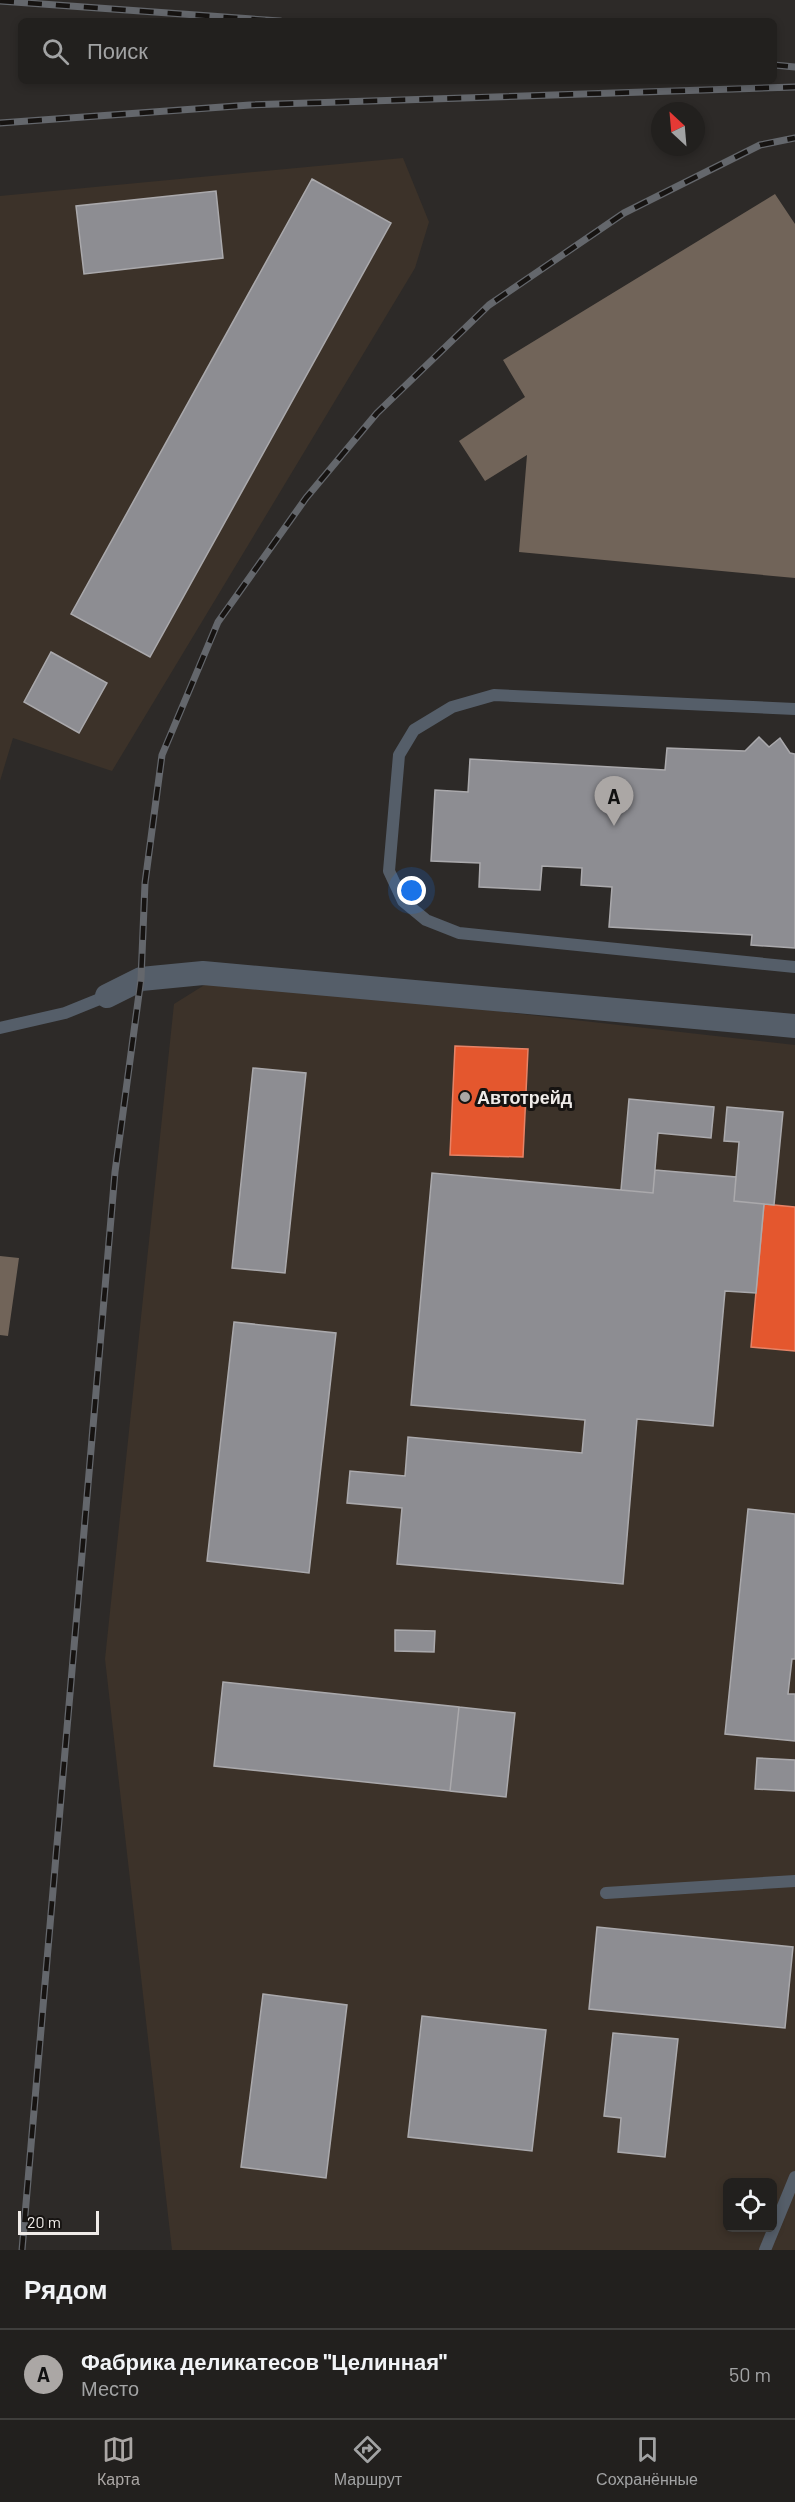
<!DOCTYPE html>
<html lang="ru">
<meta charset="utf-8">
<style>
body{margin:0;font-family:Barlow,sans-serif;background:#2a2827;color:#f1f3f6}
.controls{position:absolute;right:18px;bottom:18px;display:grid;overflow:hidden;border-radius:9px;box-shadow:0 3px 9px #0003}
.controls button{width:54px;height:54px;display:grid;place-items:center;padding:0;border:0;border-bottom:2px solid #3f3e3c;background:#22201e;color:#f1f3f6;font:30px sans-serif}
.compass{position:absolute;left:651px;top:102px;width:54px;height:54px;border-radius:50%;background:#22201e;box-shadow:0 3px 9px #0003;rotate:334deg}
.scale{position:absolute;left:18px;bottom:15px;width:81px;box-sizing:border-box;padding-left:6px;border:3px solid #efebe8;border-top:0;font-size:16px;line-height:21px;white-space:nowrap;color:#efebe8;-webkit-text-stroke:4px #161311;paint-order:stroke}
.you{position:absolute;left:412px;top:891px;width:21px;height:21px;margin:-15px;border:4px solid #fff;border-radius:50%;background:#1a73e8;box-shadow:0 0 0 9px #1a73e833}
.badge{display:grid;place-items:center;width:39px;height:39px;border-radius:50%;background:#aba7a5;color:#111;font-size:20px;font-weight:700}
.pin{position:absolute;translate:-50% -50px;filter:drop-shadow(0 2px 3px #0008)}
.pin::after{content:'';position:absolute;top:32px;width:21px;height:18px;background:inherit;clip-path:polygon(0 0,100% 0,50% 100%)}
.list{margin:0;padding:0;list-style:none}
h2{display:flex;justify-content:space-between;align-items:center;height:78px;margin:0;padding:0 24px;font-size:26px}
h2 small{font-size:20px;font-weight:400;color:#a2a3a4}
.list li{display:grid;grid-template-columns:39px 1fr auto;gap:18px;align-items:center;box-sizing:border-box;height:90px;padding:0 24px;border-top:2px solid #3f3e3c}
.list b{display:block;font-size:22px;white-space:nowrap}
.list p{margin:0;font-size:20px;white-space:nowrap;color:#a2a3a4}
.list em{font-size:20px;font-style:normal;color:#a2a3a4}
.icon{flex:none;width:33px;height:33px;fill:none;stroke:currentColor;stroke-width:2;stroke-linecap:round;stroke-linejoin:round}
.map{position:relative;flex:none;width:795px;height:2250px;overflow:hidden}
.search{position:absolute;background:#22201e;box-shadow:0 3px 9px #0003;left:18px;right:18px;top:18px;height:66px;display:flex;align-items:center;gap:15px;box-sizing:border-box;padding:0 21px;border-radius:9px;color:#a2a3a4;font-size:22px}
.sheet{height:168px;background:#22201e}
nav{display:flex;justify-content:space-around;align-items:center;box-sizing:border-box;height:84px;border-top:2px solid #3f3e3c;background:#22201e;font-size:16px;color:#a2a3a4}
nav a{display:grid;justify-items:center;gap:3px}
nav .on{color:#aba7a5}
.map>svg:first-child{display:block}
.built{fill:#3c3229;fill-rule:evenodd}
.shops{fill:#e4572e;stroke:#e78366;stroke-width:1.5}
.industry{fill:#8d8d92;stroke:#aaa9ac;stroke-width:1.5}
.building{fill:#716459}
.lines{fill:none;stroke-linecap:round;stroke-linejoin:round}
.service{stroke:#555e69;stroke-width:12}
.minor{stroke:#555e69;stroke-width:24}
.rail-casing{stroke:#64676c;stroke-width:7}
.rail{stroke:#161311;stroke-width:4.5;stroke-dasharray:14;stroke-linecap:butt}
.poi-dot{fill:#aba7a5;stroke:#161311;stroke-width:2}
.labels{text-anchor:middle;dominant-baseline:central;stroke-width:6;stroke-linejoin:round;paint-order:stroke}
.poi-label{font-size:18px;font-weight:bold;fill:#efebe8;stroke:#161311;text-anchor:start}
</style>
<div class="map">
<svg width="795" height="2250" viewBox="0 0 795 2250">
<rect width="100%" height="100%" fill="#2d2a28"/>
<path class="built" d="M403,158l26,64 -14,46 -303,503 -99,-33 -13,43v-585z
M214,979l581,66v1205h-623l-67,-591 69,-655zM728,2182h44v46h-44z"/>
<path class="shops" d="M455,1046l73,3 -5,108 -73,-2z
M764,1204l31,3v144l-44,-4z"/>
<path class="industry" d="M312,179l79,44 -241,434 -79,-43z
M216,191l7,67 -139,16 -8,-68z
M51,652l56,31 -28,50 -55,-31z
M759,737l10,10 11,-9 10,15 5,1v194l-44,-3 1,-10 -143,-8 3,-40 -31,-2 1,-17 -40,-2 -2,24 -61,-3 1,-24 -49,-2 4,-71 33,2 2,-33 195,11 2,-22 78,3z
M253,1068l53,5 -21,200 -53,-5z
M629,1099l85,8 -3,31 -53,-5 -5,60 -32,-3z
M727,1107l56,5 -9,93 -40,-4 5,-59 -15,-1z
M655,1170l81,7 -2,24 30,3 -8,89 -31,-2 -12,135 -76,-7 -14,165 -226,-20 5,-56 -55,-5 3,-32 55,5 3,-39 174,16 3,-33 -174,-15 21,-232 221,20z
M234,1322l102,11 -27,240 -102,-12z
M748,1509l47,5v145h-3l-4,35h7v47l-70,-7z
M395,1630l40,1 -1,21 -39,-1z
M223,1682l236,25 -9,84 -236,-25z
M459,1707l56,6 -9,84 -56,-6z
M757,1758l38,2v31l-40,-2z
M597,1927l196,20 -8,81 -196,-19z
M263,1994l84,11 -21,173 -85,-11z
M422,2016l124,14 -14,121 -124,-14z
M613,2033l65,6 -13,118 -47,-5 3,-34 -17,-2z"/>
<path class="building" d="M775,194l20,30v354l-276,-26 8,-97 -42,26 -26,-40 66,-44 -22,-37z
M0,1256l19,2 -11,78 -8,-1z"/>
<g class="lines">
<path class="service" d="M795,709l-301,-14 -42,12 -38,23 -15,25 -10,116 14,30 23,19 33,13 336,34
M0,1028l65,-15 42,-17
M606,1893l189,-12
M765,2250l30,-73"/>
<path class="minor" d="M107,996l34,-17 62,-6 592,53"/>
<g class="rail-casing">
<path id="rail" d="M0,1l280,20
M774,65l21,2
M0,123l250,-18 545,-18
M22,2250l93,-1078 26,-193 4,-96 17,-128 56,-133 88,-124 71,-85 112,-108 135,-92 136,-68 35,-7"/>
</g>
<use href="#rail" class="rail"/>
</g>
<circle class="poi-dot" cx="465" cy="1097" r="6"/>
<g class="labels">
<g class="poi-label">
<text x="477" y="1097">Автотрейд</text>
</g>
</g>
</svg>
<div class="controls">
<button><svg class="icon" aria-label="locate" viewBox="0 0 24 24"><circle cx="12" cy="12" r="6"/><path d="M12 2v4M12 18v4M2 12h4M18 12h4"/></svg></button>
</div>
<svg class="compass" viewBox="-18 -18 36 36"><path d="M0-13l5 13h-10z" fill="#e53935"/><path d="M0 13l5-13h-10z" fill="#a2a3a4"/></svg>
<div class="scale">20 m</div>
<div class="you"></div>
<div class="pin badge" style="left:614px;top:826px">A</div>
<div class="search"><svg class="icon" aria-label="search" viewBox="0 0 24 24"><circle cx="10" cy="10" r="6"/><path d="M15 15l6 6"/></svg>Поиск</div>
</div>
<section class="sheet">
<h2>Рядом<small></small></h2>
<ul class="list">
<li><span class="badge">A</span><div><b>Фабрика деликатесов &quot;Целинная&quot;</b><p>Место</p></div><em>50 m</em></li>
</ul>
</section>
<nav>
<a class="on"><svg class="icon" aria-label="map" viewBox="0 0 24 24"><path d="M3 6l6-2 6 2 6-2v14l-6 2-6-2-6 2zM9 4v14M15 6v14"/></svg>Карта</a>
<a><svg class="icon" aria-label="directions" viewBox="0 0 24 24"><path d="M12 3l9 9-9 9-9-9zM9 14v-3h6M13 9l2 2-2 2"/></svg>Маршрут</a>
<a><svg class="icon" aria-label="saved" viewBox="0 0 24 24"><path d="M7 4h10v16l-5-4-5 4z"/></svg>Сохранённые</a>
</nav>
